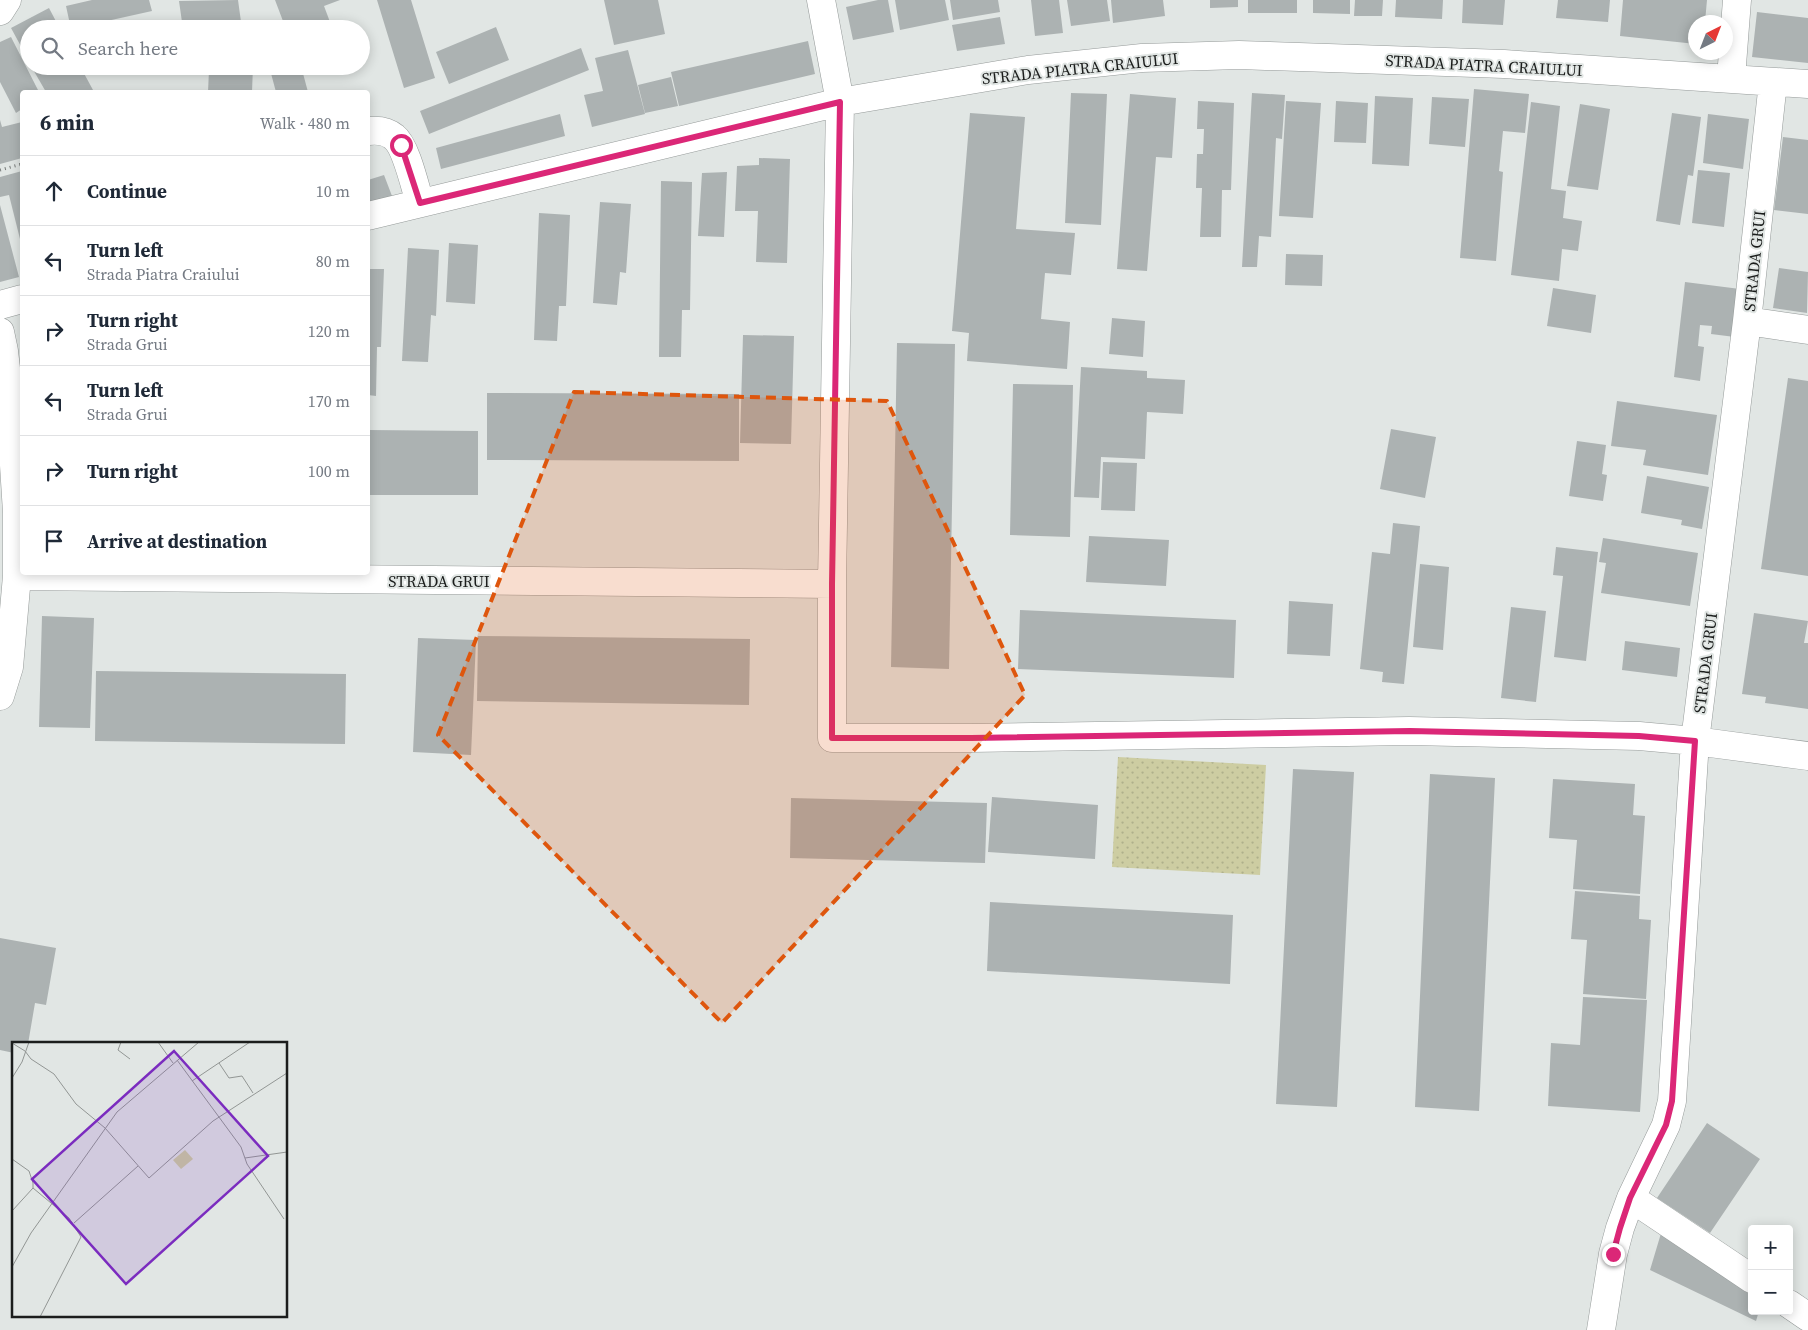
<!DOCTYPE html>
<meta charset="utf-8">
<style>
body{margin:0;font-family:"Source Serif 4",serif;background:#f6f6f7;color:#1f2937}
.controls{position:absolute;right:15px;bottom:15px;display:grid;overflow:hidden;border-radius:5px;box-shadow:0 2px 12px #0003}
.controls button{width:45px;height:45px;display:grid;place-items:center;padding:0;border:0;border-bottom:1px solid #e0e1e3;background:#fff;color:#1f2937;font:25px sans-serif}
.compass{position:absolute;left:1688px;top:15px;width:45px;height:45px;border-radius:50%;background:#fff;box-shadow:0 2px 12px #0003;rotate:42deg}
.stop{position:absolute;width:15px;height:15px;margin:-11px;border:4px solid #db2777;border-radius:50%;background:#fff}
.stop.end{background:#db2777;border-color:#fff;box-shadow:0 1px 5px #0008}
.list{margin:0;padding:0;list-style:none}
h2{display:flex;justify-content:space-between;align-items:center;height:65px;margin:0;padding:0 20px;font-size:21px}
h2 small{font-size:16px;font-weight:400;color:#747a83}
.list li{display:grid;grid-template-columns:32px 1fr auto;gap:15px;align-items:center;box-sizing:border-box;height:70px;padding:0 20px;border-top:1px solid #e0e1e3}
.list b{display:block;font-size:19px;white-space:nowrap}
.list p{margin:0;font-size:16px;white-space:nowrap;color:#747a83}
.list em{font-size:16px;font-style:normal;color:#747a83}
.icon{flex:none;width:28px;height:28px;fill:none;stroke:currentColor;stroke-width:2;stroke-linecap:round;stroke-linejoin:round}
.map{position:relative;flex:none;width:1808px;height:1330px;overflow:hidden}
.search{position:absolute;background:#fff;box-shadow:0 2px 12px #0003;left:20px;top:20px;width:350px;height:55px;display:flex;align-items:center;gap:12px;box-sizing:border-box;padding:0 18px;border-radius:28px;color:#747a83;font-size:19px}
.panel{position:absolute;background:#fff;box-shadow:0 2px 12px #0003;left:20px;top:90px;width:350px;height:485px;border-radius:5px}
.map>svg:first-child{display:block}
.park{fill:url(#park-dots)}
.building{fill:#acb2b2}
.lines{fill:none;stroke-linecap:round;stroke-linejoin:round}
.minor-casing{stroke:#959a99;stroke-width:29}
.path{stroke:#777b79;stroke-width:3;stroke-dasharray:1 4;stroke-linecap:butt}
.minor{stroke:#fff;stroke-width:28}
.route{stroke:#db2777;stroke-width:6}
.marked{fill:#de560d;fill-opacity:0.2;stroke:#de560d;stroke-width:4;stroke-dasharray:10 6;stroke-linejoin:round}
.labels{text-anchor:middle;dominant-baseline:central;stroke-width:4;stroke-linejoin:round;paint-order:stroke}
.street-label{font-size:16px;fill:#1b1d1c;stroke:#e1e6e4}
.inset-road{fill:none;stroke:#929694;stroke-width:1}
.view{fill:#7b2cbf;fill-opacity:0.15;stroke:#7b2cbf;stroke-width:2.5}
.inset-edge{fill:none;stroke:#1b1d1c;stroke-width:2.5}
</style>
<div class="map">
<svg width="1808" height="1330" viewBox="0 0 1808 1330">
<defs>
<pattern id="park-dots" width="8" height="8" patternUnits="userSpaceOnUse" patternTransform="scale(1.25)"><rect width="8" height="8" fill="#cdcda2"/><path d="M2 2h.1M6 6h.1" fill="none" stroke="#afb08b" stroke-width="1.8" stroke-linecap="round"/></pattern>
</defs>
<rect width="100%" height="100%" fill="#e1e6e4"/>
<path class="park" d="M1118,757l148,8 -6,110 -148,-8z"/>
<path class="building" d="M92,0h57l3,11 -81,18 -5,-23z
M238,0l4,29h-59l-4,-28z
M275,0h65l-16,6 6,16 -17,7h-27z
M377,0h34l24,78 -31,10z
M604,0h54l7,34 -51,11z
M878,0h10l6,32 -41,8 -7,-33z
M895,0h50l4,20 -49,10z
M950,0h48l2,12 -47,8z
M1031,0h28l4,33 -28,3z
M1067,0h40l3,21 -39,5z
M1111,0h52l2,16 -52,7z
M1210,0h28v7l-28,1z
M1248,0h49v13h-49z
M1313,0h37v14l-37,-1z
M1355,0h28l-1,16h-28z
M1396,0h47l-1,19 -47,-2z
M1463,0h42l-2,25 -41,-2z
M1558,0h52l-2,22 -52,-4z
M1623,0h84l-2,22h-9v22l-76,-8z
M49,8l11,21h-31v32l-18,-33z
M1757,12l51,6v45l-56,-6z
M1000,17l5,27 -48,7 -5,-26z
M496,27l13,33 -60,24 -13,-32z
M11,37l28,55h-17v17l-6,4 -16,-31v-40z
M808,41l7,33 -136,32 -8,-34z
M581,48l8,22 -160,64 -9,-23z
M628,50l17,64 -53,13 -8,-32 19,-4 -8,-33z
M31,66h49l13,24 -5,2h-42z
M237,66h16l-1,26h-44l1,-22z
M269,66h32l7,26h-32z
M671,77l7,29 -33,7 -7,-28z
M1474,89l55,5 -4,39 -22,-2 -4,40 4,1 -7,89 -36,-3z
M1071,93l36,1 -6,131 -36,-2z
M1252,93l33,2 -3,44 -6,-1 -5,99 -12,-1 -2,31h-15z
M1130,94l46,4 -4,60 -16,-1 -9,114 -30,-2z
M1375,96l38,2 -4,68 -37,-2z
M1432,97l37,2 -4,48 -36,-3z
M1198,101l36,2 -3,87h-9l-1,47h-21l2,-49h-6l1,-34h6l1,-25h-7z
M1286,101l35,2 -8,115 -34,-2z
M1336,101l32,2 -2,40 -32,-1z
M1531,102l29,4 -9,83 15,2 -3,27 19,3 -4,30 -16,-2 -3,32 -48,-6z
M1580,104l30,5 -12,81 -31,-4z
M970,113l55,4 -9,112 59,4 -4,42 -26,-2 -4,46 29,3 -3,47 -100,-8 2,-28 -17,-2z
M1672,113l29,4 -8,59 -5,-1 -8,50 -24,-4z
M560,114l5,22 -124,33 -5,-21z
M1708,114l41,5 -6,50 -40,-6z
M0,120l2,7 20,-5v36l-22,6z
M1783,137l25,3v74l-34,-4z
M759,158l31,1 -3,104 -31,-1 2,-51h-23l2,-45 22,-1z
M1698,170l32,3 -6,54 -32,-4z
M22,171v76l-13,-52 -9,2v-20z
M727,172l-3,65 -26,-1 4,-63z
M384,175l8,21 -24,7v-23z
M661,181l31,1 -2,128h-8l-1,47h-22z
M600,202l31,2 -5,69 -6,-1 -3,33 -24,-2z
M0,205l19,72 -19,5z
M539,213l31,2 -4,91h-7l-2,35 -23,-1z
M449,243l29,2 -3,59 -29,-2z
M408,248l31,2 -3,66 -5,-1 -3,47 -26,-1z
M1286,254l37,1 -1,31 -37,-1z
M1779,268l29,4 -1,41 -34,-5z
M368,269h16l-3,78h-4l-1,49 -8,-1z
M1685,282l55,7 -5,48 -24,-3 1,-8 -12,-1 -2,21 6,1 -4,34 -26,-4z
M1553,288l43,7 -5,38 -44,-7z
M1112,318l33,3 -2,36 -34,-3z
M743,335l51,1 -3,108 -51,-1z
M897,343l58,1 -6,325 -58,-2z
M1081,367l66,4v7l38,2 -2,34 -36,-2 -2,47 -44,-2 -2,41 -25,-1z
M1788,378l20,3v195l-47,-7z
M1013,384l60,1 -3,152 -60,-2z
M487,393l252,1v67l-252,-1z
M1617,401l100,14 -9,60 -65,-10 3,-15 -35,-4z
M1391,429l45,8 -11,61 -45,-9z
M368,430l110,1v64h-110z
M1577,441l29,4 -4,29 5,1 -4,26 -34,-5z
M1103,462l34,1 -2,48 -34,-1z
M1647,476l62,11 -7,42 -21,-4 1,-5 -41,-7z
M1393,523l27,3 -16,158 -22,-2 1,-10 -23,-3 12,-117 18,2z
M1089,536l80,4 -3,46 -80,-4z
M1603,538l95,15 -8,53 -89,-13 5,-30 -7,-1z
M1556,547l42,5 -12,109 -32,-4 9,-81 -10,-1z
M1420,564l29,3 -6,83 -30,-3z
M1289,601l44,3 -3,52 -43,-2z
M1511,607l35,4 -10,91 -35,-4z
M1020,610l216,10 -2,58 -216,-9z
M1754,613l54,8 -4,22h4v66l-43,-6 1,-6 -24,-3z
M42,616l52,2 -4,110 -51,-1z
M478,636l272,3 -1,66 -272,-4z
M418,638l58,2 -5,115 -58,-3z
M1625,641l55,7 -3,29 -55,-7z
M96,671l250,3 -1,70 -250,-3z
M1293,769l61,3 -17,335 -61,-3z
M1430,774l65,4 -16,333 -64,-4z
M1553,779l82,5 -2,31 12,1 -5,78 -67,-5 4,-49 -28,-2z
M992,797l106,8 -3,54 -107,-7z
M791,798l196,5 -2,60 -195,-5z
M1575,891l65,5 -1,23 12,1 -5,79 -63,-5 4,-54 -16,-1z
M990,902l243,13 -3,69 -243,-13z
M0,938l56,10 -10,57 -11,-2 -7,41h-14v9l-14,-3z
M1583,997l64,3 -7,112 -92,-6 3,-63 29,2z
M1707,1123l53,36 -50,74 -53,-35z
M1662,1230l90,62v19h7l-3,10 -106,-51z"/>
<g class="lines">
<g class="minor-casing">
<path id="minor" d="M821,0l19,102 -8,482v154h139l438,-7 230,5 56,5 113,15
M0,11l7,-11
M1731,78l6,-78
M368,131c9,-1 18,-1 26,6 12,9 21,50 26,66
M368,216l472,-114 188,-32 114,-12 97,-3 265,9 304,20
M0,305l22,-6
M1747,321l61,9
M0,332l4,19 6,52 7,109v64l-8,91 -9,29
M17,576l815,8
M1631,1198l121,81
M1789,1304l19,13
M1601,1330l12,-76 7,-26 11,-30 35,-73 6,-24 23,-360 52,-420 26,-239"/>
</g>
<path class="path" d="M0,170l22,-6"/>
<use href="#minor" class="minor"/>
</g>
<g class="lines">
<path class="route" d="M401,145l19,58 420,-101 -8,482v154h139l439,-7 229,5 56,5 -23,360 -6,24 -36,73 -10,30 -7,26"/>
</g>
<path class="marked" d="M574,392l313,9 138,294 -303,328 -284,-288z"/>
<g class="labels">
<g class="street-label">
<text transform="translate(1484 65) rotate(3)">STRADA PIATRA CRAIULUI</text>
<text transform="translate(1080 68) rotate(-6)">STRADA PIATRA CRAIULUI</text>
<text transform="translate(1754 261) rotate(-84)">STRADA GRUI</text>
<text x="439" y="581">STRADA GRUI</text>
<text transform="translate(1705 663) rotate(-83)">STRADA GRUI</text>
</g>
</g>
<g transform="translate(12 1042)">
<rect width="275" height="275" fill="#e1e6e4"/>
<path d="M173,108l8,9 -12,10 -8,-9z" fill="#cdcda2"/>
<path class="inset-road" d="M109,0l-3,8 12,9M146,0l15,21M0,1l13,8M13,9l6,8 23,15 22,30 29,24 44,50 64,-57 74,-48M165,18l64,87 6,17 37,55M207,21l10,15 13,-2 11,17M0,36l10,-16 7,-20M180,39l58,-39M233,116l42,-6M0,117l17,12 4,12v5l-21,23M21,146l36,30 12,19 -41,80M62,181l64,-57M0,225l19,-34 86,-121 82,-70"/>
<path class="view" d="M162,9l94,105 -142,128 -94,-105z"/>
<rect width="275" height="275" class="inset-edge"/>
</g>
</svg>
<div class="controls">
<button>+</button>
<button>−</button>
</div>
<svg class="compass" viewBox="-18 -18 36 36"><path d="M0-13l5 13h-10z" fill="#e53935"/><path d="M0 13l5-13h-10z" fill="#747a83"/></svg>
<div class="stop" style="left:401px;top:145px"></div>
<div class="stop end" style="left:1613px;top:1254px"></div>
<div class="search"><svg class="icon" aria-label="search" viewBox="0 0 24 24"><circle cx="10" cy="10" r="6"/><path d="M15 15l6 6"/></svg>Search here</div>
<section class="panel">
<h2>6 min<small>Walk · 480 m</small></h2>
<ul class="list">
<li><svg class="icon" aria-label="ahead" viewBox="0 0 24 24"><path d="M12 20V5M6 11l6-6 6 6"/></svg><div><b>Continue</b></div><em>10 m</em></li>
<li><svg class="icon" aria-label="left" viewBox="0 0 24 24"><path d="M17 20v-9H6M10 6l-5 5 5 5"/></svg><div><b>Turn left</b><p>Strada Piatra Craiului</p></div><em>80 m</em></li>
<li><svg class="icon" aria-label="right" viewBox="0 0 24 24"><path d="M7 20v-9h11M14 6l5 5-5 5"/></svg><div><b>Turn right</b><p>Strada Grui</p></div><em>120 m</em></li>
<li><svg class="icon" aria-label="left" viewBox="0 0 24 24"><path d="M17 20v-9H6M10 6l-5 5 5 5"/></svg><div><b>Turn left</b><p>Strada Grui</p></div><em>170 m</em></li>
<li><svg class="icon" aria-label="right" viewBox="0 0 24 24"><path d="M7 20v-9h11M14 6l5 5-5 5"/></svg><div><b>Turn right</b></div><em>100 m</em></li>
<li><svg class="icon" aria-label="arrive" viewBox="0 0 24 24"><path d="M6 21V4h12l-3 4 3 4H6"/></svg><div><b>Arrive at destination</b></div></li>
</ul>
</section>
</div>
